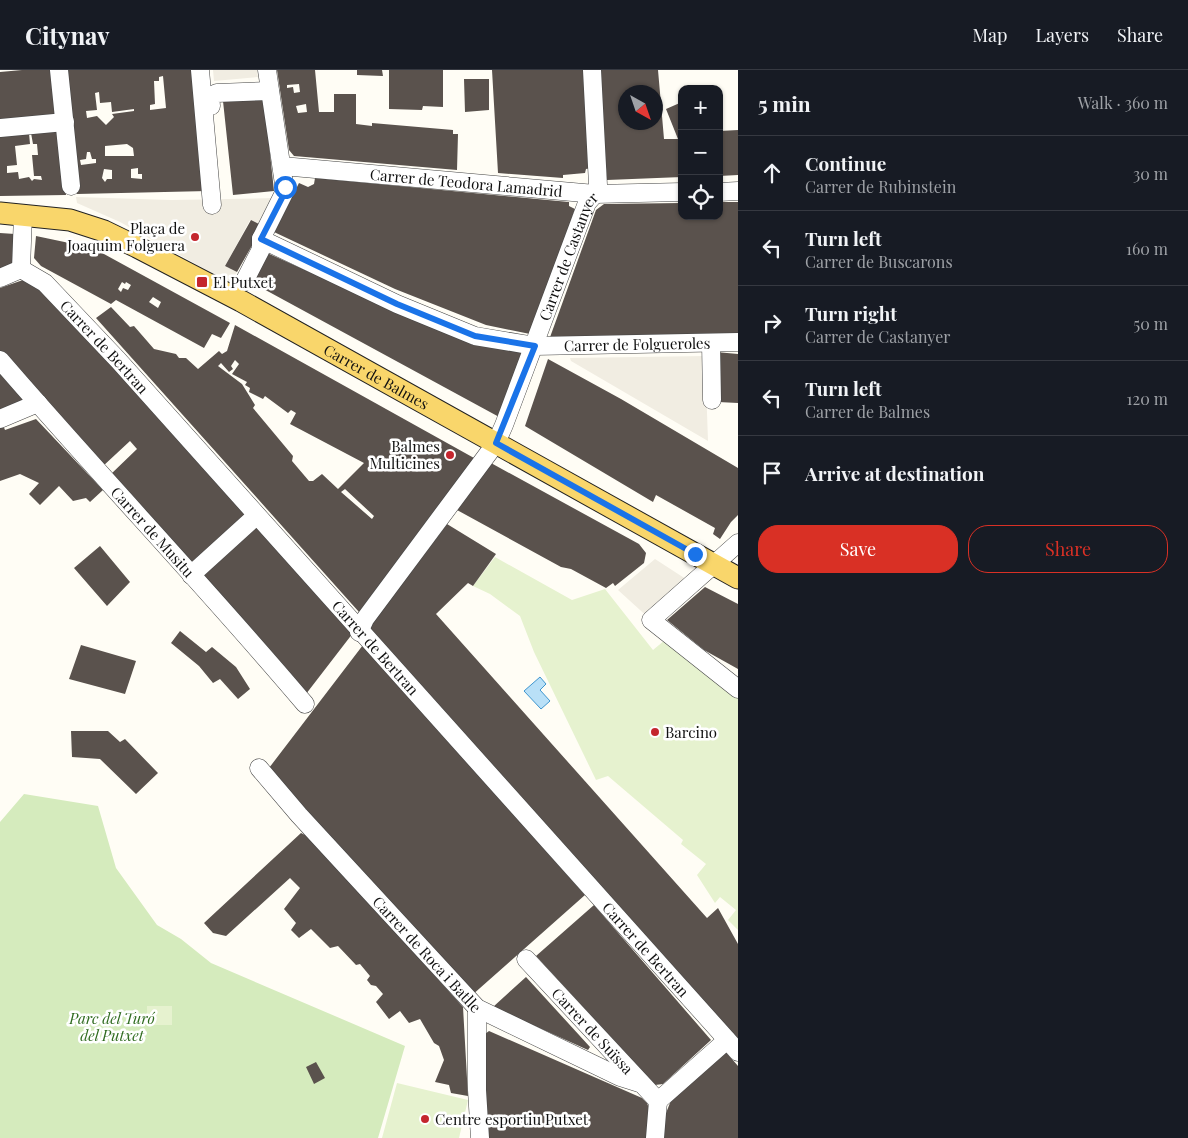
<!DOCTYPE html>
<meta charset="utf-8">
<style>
body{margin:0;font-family:"Playfair Display",serif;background:#242831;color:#f1f3f6}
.controls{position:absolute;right:15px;top:15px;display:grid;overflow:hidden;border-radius:10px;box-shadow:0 1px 4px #0004}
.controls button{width:45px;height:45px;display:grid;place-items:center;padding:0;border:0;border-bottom:1px solid #363941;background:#171b24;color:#f1f3f6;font:25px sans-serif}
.compass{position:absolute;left:618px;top:15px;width:45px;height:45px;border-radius:50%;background:#171b24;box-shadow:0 1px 4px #0004;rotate:140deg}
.stop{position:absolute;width:15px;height:15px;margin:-11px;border:4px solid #1a73e8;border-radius:50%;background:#fff}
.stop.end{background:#1a73e8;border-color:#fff;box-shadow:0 1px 5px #0008}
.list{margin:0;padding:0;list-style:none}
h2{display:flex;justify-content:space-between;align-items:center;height:65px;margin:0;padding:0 20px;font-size:21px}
h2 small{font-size:16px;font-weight:400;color:#9ea1a6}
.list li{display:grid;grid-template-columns:32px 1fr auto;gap:15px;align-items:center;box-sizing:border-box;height:75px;padding:0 20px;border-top:1px solid #363941}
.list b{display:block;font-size:19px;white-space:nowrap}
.list p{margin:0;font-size:16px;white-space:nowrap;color:#9ea1a6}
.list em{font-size:16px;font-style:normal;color:#9ea1a6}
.actions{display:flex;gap:10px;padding:15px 20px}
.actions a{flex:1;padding:11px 0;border:1px solid #d93025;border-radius:20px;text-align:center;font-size:18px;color:#d93025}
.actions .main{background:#d93025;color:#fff}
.icon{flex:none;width:28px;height:28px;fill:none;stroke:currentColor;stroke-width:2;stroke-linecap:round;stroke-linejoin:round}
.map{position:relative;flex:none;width:738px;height:1068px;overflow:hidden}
header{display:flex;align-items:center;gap:30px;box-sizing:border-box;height:70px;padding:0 25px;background:#171b24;border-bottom:1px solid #363941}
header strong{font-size:24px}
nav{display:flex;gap:28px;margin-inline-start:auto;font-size:18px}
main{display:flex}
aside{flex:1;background:#171b24}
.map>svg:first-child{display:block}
.green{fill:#d5ebbd}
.pitch{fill:#e6f2cf}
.plaza{fill:#f1ede2}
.water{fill:#b9e0f7;stroke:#3f96cf}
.building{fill:#5a524d;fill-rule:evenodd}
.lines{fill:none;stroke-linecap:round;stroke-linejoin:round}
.minor-casing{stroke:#444;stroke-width:19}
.major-casing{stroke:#222;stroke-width:23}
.minor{stroke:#fff;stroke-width:18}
.major{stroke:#f9d66b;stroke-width:21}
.route{stroke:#1a73e8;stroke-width:6}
.poi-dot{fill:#c4262e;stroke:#fff;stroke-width:2}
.labels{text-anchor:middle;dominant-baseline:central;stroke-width:5;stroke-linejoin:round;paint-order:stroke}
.street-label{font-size:15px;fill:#111;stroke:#fff}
.poi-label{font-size:15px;fill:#111;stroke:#fff;text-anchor:start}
.park-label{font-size:15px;font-style:italic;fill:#2f6b1f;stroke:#fff}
</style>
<header>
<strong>Citynav</strong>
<nav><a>Map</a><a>Layers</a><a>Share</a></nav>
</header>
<main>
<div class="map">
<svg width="738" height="1068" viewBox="0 0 738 1068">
<rect width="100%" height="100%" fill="#fffdf5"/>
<path class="green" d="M24,724l74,12 18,62 41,57 24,14 30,24 194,83 -27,92h-378v-316z"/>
<path class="pitch" d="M495,487l77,43 33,-11 48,61 12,-10 73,58v232l-10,-10 8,-10 -16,-13 -5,6 -18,-28 9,-11 -25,-20 2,-4 -75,-64 -12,4 -62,-128 -14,-36 -30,-22 -17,-8z
M147,936h25v19h-25z
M397,1013l71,17 -9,38h-77z"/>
<path class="plaza" d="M213,0h44l1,7 -44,4z
M76,127l95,3 106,-2 -14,28 -13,-6 -25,46 12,6 -7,11 -110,-61 -43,-19z
M705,286l3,85 -137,-80 -1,-3z
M655,489l37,24 -41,37 -33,-30z"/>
<path class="water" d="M540,607l6,7 -6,6 10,11 -9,8 -17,-18z"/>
<path class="building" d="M22,0h31l5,50 -58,6v-54z
M63,0h134l11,121 -131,3zM163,6l3,32 -16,2v-5l5,-1 -1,-23h5v-4zM99,22l1,11 11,-1 1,10 22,-3v2l-22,3 2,3 -8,8 -9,-9 -10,2 -1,-7 11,-1 -2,-17zM127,74l6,4 1,8h-29v-10zM87,82h3l2,7h4v4l-15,2 -1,-5 6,-1zM138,98v6h4v5l-11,-1v-9zM104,99l8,1v9h-5l-2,3 -3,-4z
M277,0h38l4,42h15v-18h22v30l16,2v-3l81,7v4h5l-1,36 -163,-14 -5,-6zM299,14l1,8 -6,1 -1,-6 -6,1v-3zM306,34l1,8 -9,1 -2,-7z
M357,0h25l1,6 -26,-1z
M389,0h54v37l-20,-1 -1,4 -33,-1z
M492,0h91l8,98 -5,1 -1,4 -22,2v3l-65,-5z
M598,0h60l6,69h14l-12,-30 16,-7v75l-75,3zM626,22h30v30h-30z
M464,9h25v31l-24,2z
M264,27l10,94 -41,4 -10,-94z
M738,60v45l-19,1 1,-45z
M59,61l7,64 -66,1v-60l29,-3 1,11 -15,2 2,19 -10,1v7l11,-1 1,7 10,-2 3,4 2,-2 8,1 -1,-4h-7l-2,-21h6l-1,-11h-4l-2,-11z
M315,108l254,24v4l6,3 -45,125 -44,-9 -91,-36 -121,-57 25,-49 9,4 6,-3z
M719,132h19v132l-189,6 47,-130 8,-6 78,-1v13h37z
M251,150l12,6 -26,46 -12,-6z
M0,163l15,1 -3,34 -12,4z
M36,166l57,12 137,75 -9,15 -9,-4 -8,14 -88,-48 -5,4 -70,-38 -7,-8zM122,212l3,2 1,-2 5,3 -3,5 -5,-2 -2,4 -3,-3zM153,227l8,5 -3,6 -9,-6z
M265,182l111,50 146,51 -21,65 -252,-137z
M23,210l23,12 201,224 -55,50 -82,-91 27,-26 -7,-8 -28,26 -102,-116v-63z
M111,237l19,20 4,-1 20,23 22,5 3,4h7l12,11 21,-18 3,3 5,-3 8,-26 239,133 -115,154 -263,-294zM235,290l4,4 -7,10 15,8 -2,3 5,3 -1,4 14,7 2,-3 23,17 3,-3 5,3 -6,11 74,39 -26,26 -16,-15 -9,7h-4l-17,-20 1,-5 -40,-48 2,-3 -13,-21 -24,-18 3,-3 8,9 4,-3 -2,-3zM345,419l29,27 -2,3 -31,-27z
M716,282l22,2v49l-20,-1z
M548,289l73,40 117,69v47l-7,7 -11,17 -7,-5 2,-6 -59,-33 -3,7 -128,-76z
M0,304l23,25 -1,4 -22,8z
M36,349l67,71 -13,12 -4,-4 -13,3 -14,-15 -19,19 -11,-11 10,-11 -19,-9 -20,7v-55l3,-1 2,5z
M491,393l148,81 7,9 -2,10 -29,23 -2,-3 -7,5 -35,-19 -10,-2 -104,-57z
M255,454l98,109 -47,61 -107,-120z
M447,454l49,30 -23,32 -5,-3 -32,31 271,304 11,-10 20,36v99l-76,-85 2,-2 -295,-328z
M100,476l30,36 -23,24 -33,-38z
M705,517l33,17v65l-34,-19 -37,-30z
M180,561l26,21 6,-5 24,20 14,22 -12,10 -18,-20 -7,4 -14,-17 -28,-23z
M81,575l55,16 -11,33 -56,-15z
M363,575l222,250 -114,101 -202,-228z
M71,661h37l12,11 5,-3 33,34 -22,21 -36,-35 -28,-2z
M301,763l10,5 152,169 5,89 -17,-3 -2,-8 -14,-3 9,-22 -5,-14 -5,-3 -14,-24 -11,4 -9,-12 -11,8 -13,-17 7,-8 -7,-8 -5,-1 -4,-5 3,-4 -10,-12 -4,1 -18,-19 -8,2 -19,-19 -12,9 -8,-8 5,-7 -12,-14 16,-21 -10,-10 -64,58 -13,-3 -9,-10z
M594,835l117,135 -48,44 -8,1 -119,-129z
M526,907l64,70 -2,3 -95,-43z
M489,961l153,67 5,5 3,8 -3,27h-161l-1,-104z
M725,981l13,15v72h-75l3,-25 6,-15z
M316,992l9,16 -11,6 -8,-17z"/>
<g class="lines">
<g class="minor-casing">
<g id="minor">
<path d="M59,0l12,116"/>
<path d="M200,0l12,135"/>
<path d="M211,36l-1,-10 7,-3 53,-2"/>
<path d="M0,58l65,-6"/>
<path id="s1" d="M282,96l313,28 87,-2"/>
<path d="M719,122l19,-1"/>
<path id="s2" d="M261,169l136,65 78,32 60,10 203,-4"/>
<path id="s3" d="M21,199l24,14 73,77 620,692"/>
<path d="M21,199l2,-55"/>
<path d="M0,208l21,-9"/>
<path d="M244,212l17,-33v-10l24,-48 -18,-121"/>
<path d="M711,273l1,57"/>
<path id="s4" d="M0,290c100,116 206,227 305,344"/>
<path d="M0,349l38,-16"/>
<path d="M738,473l-87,77 87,69"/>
<path d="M191,505l65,-59"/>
<path id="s5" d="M359,562l6,-13 131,-176 8,-18 83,-222 8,-9 3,-9 -6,-115"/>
<path id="s6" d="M259,698l40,47 178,193 143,69 19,6"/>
<path id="s7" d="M526,889l132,142"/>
<path d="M477,938v82l3,48"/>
<path d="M658,1031l69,-61"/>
<path d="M655,1068l3,-37"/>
</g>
</g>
<g class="major-casing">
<g id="major">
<path id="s8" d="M0,143l70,7 34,11 33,16 104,54 497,277"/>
</g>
</g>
<use href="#minor" class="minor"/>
<use href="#major" class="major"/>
</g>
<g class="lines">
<path class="route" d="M285,117l-3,11 -21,41 136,65 78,32 60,10 -39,97 199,111"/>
</g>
<g class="poi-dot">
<circle cx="195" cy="167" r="5"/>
<rect x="196" y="206" width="12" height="12" rx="2.5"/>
<circle cx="450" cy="385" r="5"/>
<circle cx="655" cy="662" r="5"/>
<circle cx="425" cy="1049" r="5"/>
</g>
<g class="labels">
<g class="street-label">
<text stroke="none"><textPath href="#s1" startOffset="185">Carrer de Teodora Lamadrid</textPath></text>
<text stroke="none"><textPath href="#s5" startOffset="434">Carrer de Castanyer</textPath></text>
<text stroke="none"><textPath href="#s2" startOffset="398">Carrer de Folgueroles</textPath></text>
<text stroke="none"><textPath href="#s3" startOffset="115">Carrer de Bertran</textPath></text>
<text stroke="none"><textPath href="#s8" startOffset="415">Carrer de Balmes</textPath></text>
<text stroke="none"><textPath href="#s4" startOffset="230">Carrer de Musitu</textPath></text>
<text stroke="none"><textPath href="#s3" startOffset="520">Carrer de Bertran</textPath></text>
<text stroke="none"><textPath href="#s3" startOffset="925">Carrer de Bertran</textPath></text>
<text stroke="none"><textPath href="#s6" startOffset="251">Carrer de Roca i Batlle</textPath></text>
<text stroke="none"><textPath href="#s7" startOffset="98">Carrer de Suïssa</textPath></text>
</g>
<g class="poi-label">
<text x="185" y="158" text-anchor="end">Plaça de<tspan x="185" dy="17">Joaquim Folguera</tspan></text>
<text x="213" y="212">El Putxet</text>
<text x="440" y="376" text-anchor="end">Balmes<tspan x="440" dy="17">Multicines</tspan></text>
<text x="665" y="662">Barcino</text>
<text x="435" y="1049">Centre esportiu Putxet</text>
</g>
<g class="park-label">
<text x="112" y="948">Parc del Turó<tspan x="112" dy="17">del Putxet</tspan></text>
</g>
</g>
</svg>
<div class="controls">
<button>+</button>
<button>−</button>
<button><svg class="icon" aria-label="locate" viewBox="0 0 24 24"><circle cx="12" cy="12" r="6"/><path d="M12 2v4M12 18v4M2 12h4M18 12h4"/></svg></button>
</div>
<svg class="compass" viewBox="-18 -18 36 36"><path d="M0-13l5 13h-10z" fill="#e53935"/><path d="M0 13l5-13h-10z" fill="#9ea1a6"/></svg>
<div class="stop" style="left:285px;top:117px"></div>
<div class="stop end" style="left:695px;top:484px"></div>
</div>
<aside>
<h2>5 min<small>Walk · 360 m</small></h2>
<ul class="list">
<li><svg class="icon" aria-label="ahead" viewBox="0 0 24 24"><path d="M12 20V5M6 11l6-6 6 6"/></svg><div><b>Continue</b><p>Carrer de Rubinstein</p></div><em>30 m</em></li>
<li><svg class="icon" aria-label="left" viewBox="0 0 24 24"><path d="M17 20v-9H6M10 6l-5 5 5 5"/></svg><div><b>Turn left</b><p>Carrer de Buscarons</p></div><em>160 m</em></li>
<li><svg class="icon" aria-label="right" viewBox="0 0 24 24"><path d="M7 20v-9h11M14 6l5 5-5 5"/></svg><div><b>Turn right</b><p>Carrer de Castanyer</p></div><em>50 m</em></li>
<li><svg class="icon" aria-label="left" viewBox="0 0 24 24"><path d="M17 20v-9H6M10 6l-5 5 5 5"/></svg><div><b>Turn left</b><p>Carrer de Balmes</p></div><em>120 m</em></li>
<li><svg class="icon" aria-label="arrive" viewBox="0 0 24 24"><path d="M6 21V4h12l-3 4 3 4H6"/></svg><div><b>Arrive at destination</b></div></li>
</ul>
<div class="actions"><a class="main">Save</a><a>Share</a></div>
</aside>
</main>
